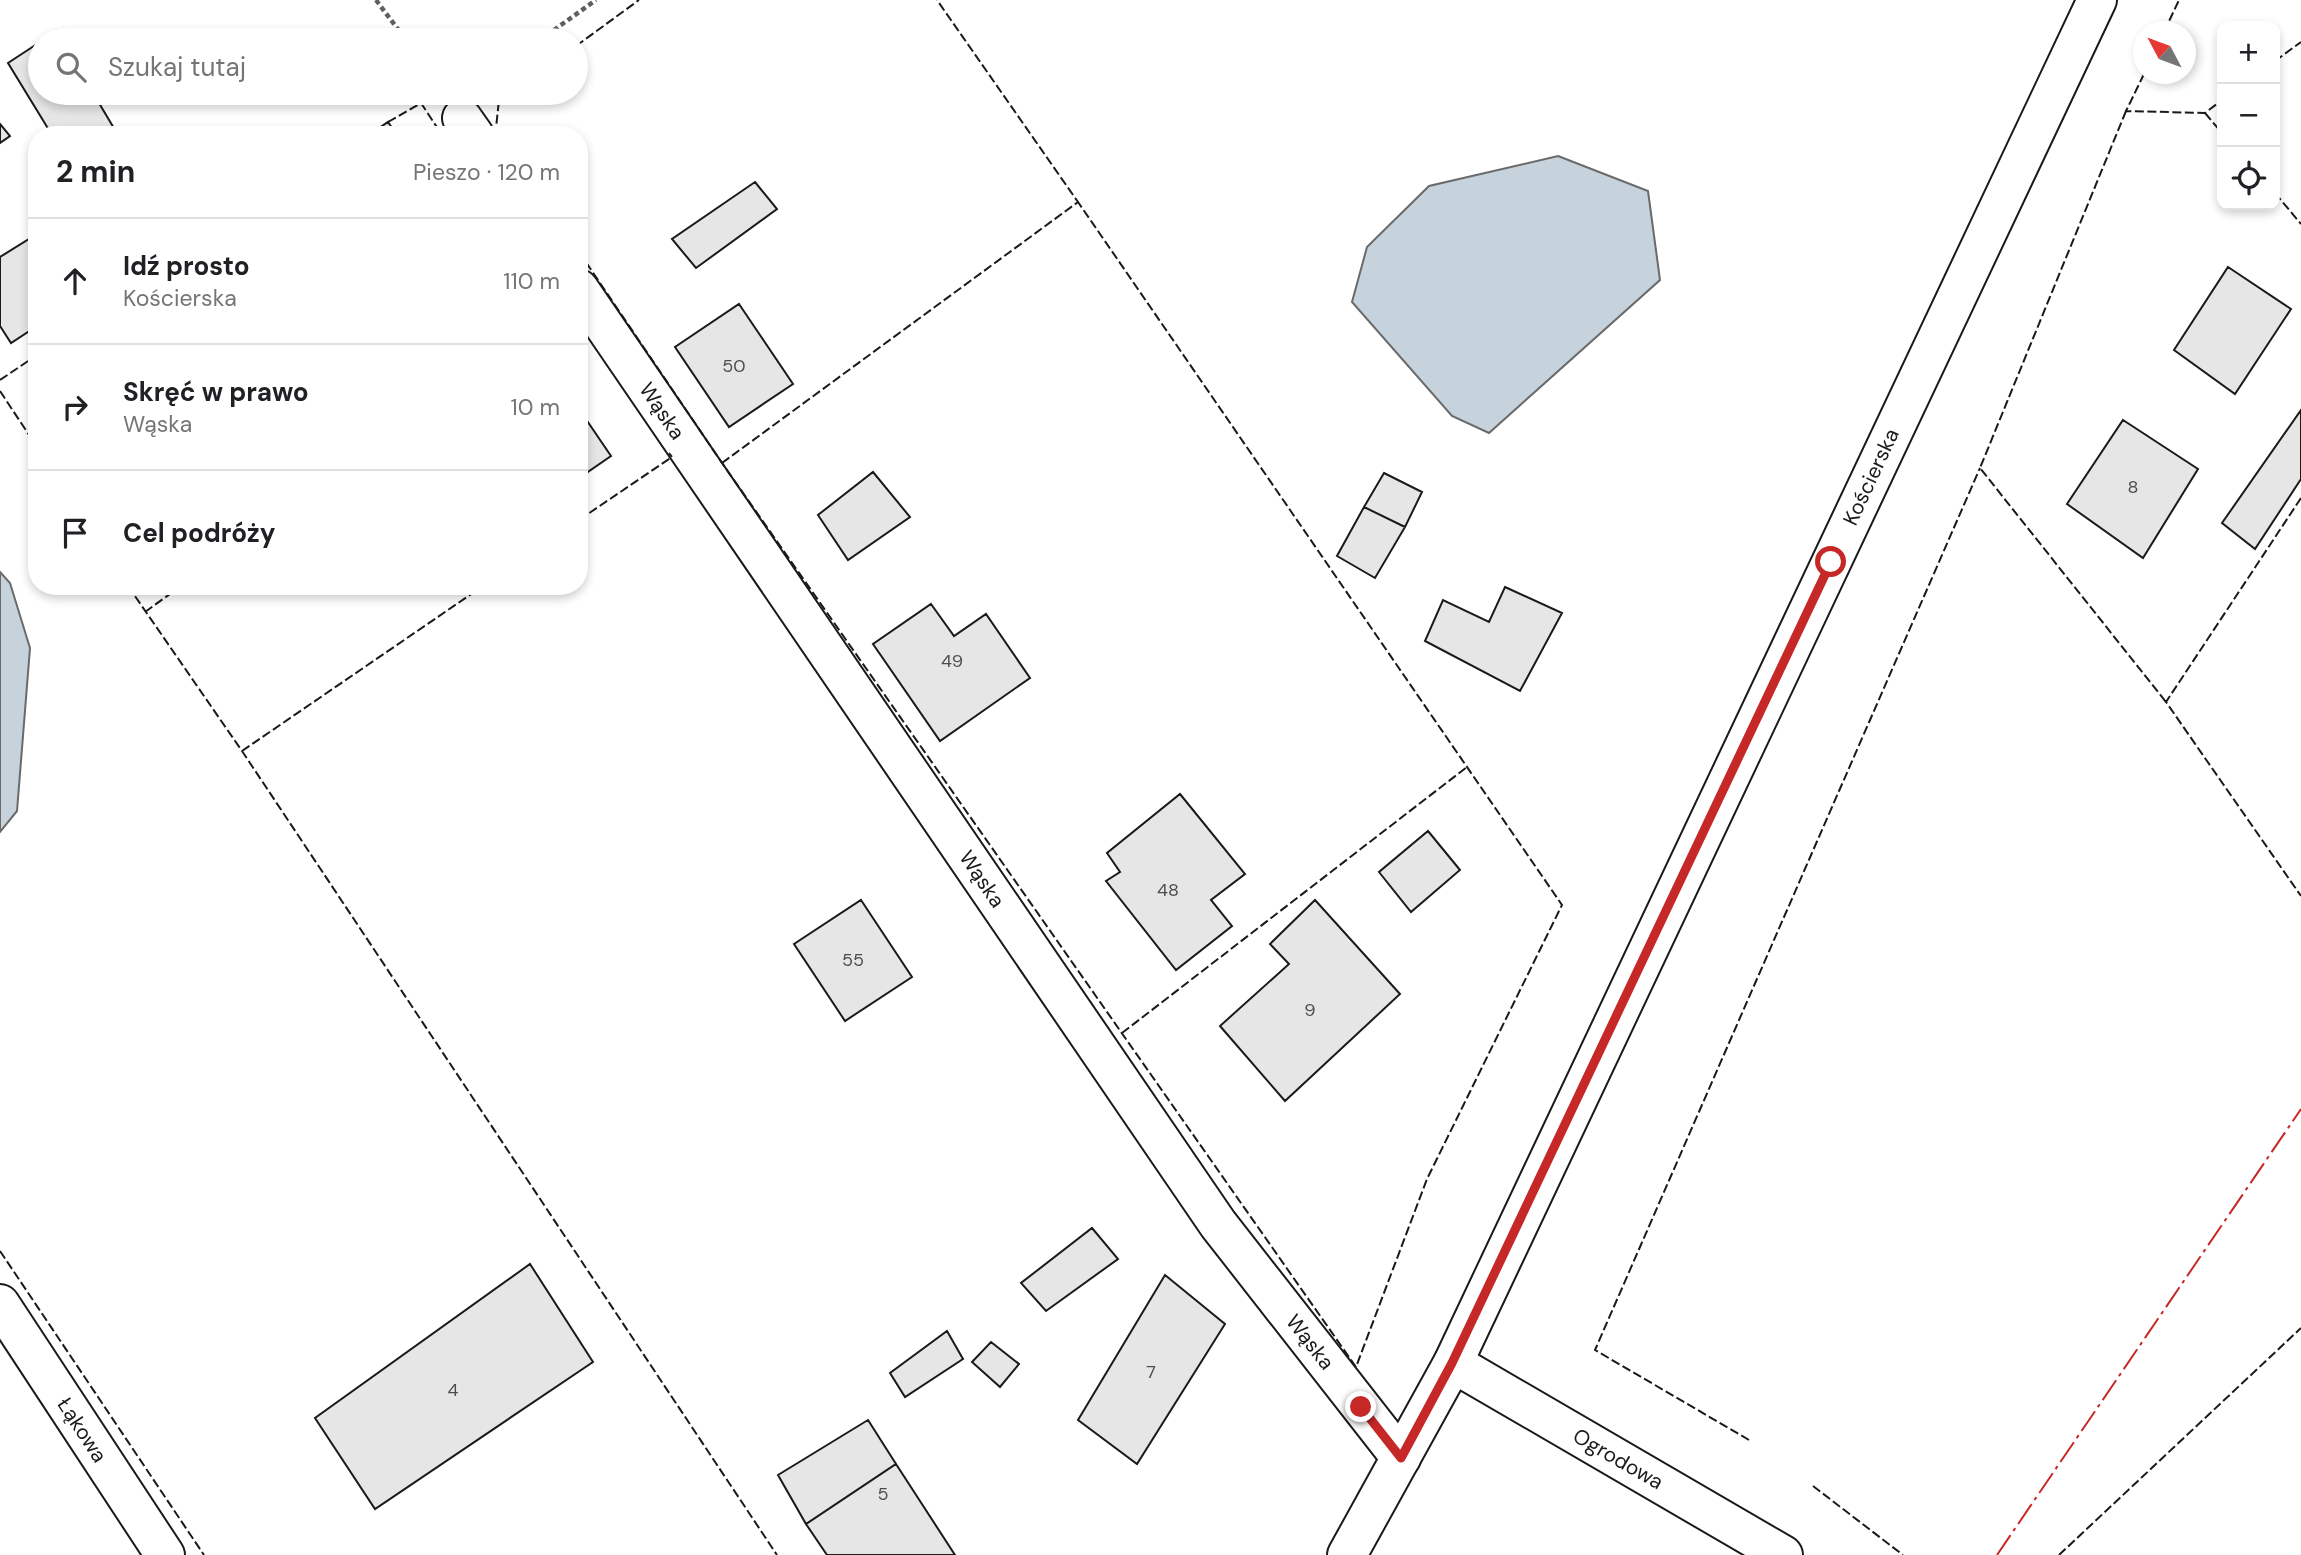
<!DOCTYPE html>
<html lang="pl">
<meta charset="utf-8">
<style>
body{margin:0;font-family:"DM Sans",sans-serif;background:#f2f2f2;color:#202124}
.controls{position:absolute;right:21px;top:21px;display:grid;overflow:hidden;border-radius:14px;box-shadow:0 4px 10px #0003}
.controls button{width:63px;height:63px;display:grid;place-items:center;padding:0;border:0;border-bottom:2px solid #e0e0e0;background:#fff;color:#202124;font:35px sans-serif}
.compass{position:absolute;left:2133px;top:21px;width:63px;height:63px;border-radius:50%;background:#fff;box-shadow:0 4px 10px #0003;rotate:311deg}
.stop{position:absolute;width:21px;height:21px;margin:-16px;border:5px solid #c62828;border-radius:50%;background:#fff}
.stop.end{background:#c62828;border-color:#fff;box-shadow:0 2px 7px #0008}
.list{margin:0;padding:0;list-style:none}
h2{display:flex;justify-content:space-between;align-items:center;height:91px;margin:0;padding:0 28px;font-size:30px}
h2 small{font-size:23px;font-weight:400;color:#757577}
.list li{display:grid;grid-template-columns:46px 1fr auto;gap:21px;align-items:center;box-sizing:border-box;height:126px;padding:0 28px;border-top:2px solid #e0e0e0}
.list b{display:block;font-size:26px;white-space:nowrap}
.list p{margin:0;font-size:23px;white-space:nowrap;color:#757577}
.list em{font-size:23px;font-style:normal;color:#757577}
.icon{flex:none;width:38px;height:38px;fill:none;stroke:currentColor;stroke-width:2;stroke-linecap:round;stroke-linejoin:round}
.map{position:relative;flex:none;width:2301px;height:1555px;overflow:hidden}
.search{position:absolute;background:#fff;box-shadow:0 4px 10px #0003;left:28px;top:28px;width:560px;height:77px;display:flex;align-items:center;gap:18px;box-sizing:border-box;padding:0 24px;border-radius:38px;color:#757577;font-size:26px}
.panel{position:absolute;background:#fff;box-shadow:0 4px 10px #0003;left:28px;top:126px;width:560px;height:469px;border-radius:28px}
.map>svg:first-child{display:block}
.water{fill:#c6d2dc;stroke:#6a6a6a;stroke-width:2}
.building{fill:#e6e6e6;stroke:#1a1a1a;stroke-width:2}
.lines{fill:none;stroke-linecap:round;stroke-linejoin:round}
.minor-casing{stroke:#1a1a1a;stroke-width:42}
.secondary-casing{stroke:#1a1a1a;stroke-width:42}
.path{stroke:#5f5f5f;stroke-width:4.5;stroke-dasharray:5 3.5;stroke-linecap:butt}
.minor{stroke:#fff;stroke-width:38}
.secondary{stroke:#fff;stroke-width:38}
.fence{stroke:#1a1a1a;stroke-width:2;stroke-dasharray:9 3.5;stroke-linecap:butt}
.power{stroke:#c62828;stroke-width:2;stroke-dasharray:24 5 3.5 5;stroke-linecap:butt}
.route{stroke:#c62828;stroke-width:9}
.labels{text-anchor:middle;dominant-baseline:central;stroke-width:5;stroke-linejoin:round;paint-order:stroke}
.number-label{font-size:18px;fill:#4d4d4d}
.street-label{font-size:21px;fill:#1a1a1a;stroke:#fff}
</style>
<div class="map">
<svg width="2301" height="1555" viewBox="0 0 2301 1555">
<rect width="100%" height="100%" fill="#fff"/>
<path class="water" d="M1558,156l90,35 12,89 -171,153 -37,-17 -100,-114 15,-55 62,-61z
M0,572l10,11 20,65 -13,163 -17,21z"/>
<path class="building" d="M56,31l5,9h-19z
M40,42v51h53l25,42h-66l-44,-72z
M388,122l9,13h-28z
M0,124l10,12 -10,7z
M755,182l22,27 -81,59 -24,-29z
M37,234v92l-26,17 -11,-17v-69z
M2228,267l63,42 -56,85 -61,-44z
M739,304l54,80 -64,43 -54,-80z
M579,409l32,47 -32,22z
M2301,410v69l-46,70 -33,-26z
M2123,420l75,49 -55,89 -76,-54z
M873,472l37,45 -62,43 -30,-45z
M1384,473l38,19 -17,35 -41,-20z
M1364,507l41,20 -30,51 -38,-22z
M1505,587l57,26 -42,78 -95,-50 18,-41 46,22z
M931,604l23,32 32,-22 44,64 -90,63 -67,-97z
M1180,794l65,80 -34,26 21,26 -56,44 -70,-89 14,-9 -13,-19z
M1428,831l32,39 -49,42 -32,-40z
M861,900l51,77 -67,44 -51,-77z
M1315,900l85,94 -115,107 -65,-75 69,-62 -19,-20z
M1092,1228l26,31 -72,52 -25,-28z
M530,1264l63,98 -218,147 -60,-91z
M1165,1275l60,49 -88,140 -59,-44z
M947,1331l16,28 -58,38 -15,-24z
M991,1342l28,22 -19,23 -28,-25z
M868,1420l28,44 -90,60 -28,-49z
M896,1464l59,91h-128l-21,-31z"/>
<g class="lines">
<g class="minor-casing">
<path id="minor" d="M462,118l12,17
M579,289l639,935 183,234
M0,1304l165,251
M1453,1363l330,192"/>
</g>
<g class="secondary-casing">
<path id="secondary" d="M1347,1555l106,-192 644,-1363"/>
</g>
<path class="path" d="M376,0l30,40
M540,40l56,-40"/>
<use href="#minor" class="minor"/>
<use href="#secondary" class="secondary"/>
<path class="fence" d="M2164,32l15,-32
M576,46l63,-46
M2275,61l26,-19
M2144,74l-18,37 79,2 17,-13
M2126,111l-146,357 186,234
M2205,113l17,20
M388,122l33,-19 21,32
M500,135l-4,-7 3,-28 11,-7
M2275,193l26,31
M579,252l143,211 634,904 71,-188 135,-274 -484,-703
M0,380l37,-25
M0,391l37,56
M722,463l356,-261 -141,-202
M2301,498l-135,204 135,194
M579,520l93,-63 -3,-4
M128,586l114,165 535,804
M145,612l36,-26
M242,751l241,-165
M1122,1033l345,-266
M0,1251l204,304
M1749,1440l-154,-90 385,-882
M1813,1486l90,69
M2059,1555l242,-227"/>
<path class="power" d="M1997,1555l304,-446"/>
</g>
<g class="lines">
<path class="route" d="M1361,1407l40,51 51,-95 379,-801"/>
</g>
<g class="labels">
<g class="number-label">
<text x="734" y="366">50</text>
<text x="2133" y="487">8</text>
<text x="952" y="661">49</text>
<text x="1168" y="890">48</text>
<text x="853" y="960">55</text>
<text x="1310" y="1010">9</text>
<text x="1151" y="1372">7</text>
<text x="453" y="1390">4</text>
<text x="883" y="1494">5</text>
</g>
<g class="street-label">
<text transform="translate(662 411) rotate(56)">Wąska</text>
<text transform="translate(1871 477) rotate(-65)">Kościerska</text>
<text transform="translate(982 879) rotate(56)">Wąska</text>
<text transform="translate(1310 1342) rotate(52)">Wąska</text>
<text transform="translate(82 1430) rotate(57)">Łąkowa</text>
<text transform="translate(1618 1459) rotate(30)">Ogrodowa</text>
</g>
</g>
</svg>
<div class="controls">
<button>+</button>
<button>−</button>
<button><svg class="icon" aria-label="locate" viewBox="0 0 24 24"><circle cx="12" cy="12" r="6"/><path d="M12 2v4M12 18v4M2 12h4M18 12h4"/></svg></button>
</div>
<svg class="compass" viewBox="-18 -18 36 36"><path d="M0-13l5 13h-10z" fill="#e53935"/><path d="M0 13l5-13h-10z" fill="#757577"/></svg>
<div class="stop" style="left:1831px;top:562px"></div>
<div class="stop end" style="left:1361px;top:1407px"></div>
<div class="search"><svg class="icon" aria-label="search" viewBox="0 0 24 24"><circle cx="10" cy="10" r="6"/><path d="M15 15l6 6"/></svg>Szukaj tutaj</div>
<section class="panel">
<h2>2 min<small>Pieszo · 120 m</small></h2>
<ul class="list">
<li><svg class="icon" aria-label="ahead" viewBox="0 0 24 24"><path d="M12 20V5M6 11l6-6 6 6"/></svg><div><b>Idź prosto</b><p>Kościerska</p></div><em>110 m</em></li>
<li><svg class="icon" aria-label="right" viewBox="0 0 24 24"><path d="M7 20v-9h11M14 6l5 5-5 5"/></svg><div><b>Skręć w prawo</b><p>Wąska</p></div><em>10 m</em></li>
<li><svg class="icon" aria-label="arrive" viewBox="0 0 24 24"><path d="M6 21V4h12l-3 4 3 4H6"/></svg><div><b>Cel podróży</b></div></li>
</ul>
</section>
</div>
